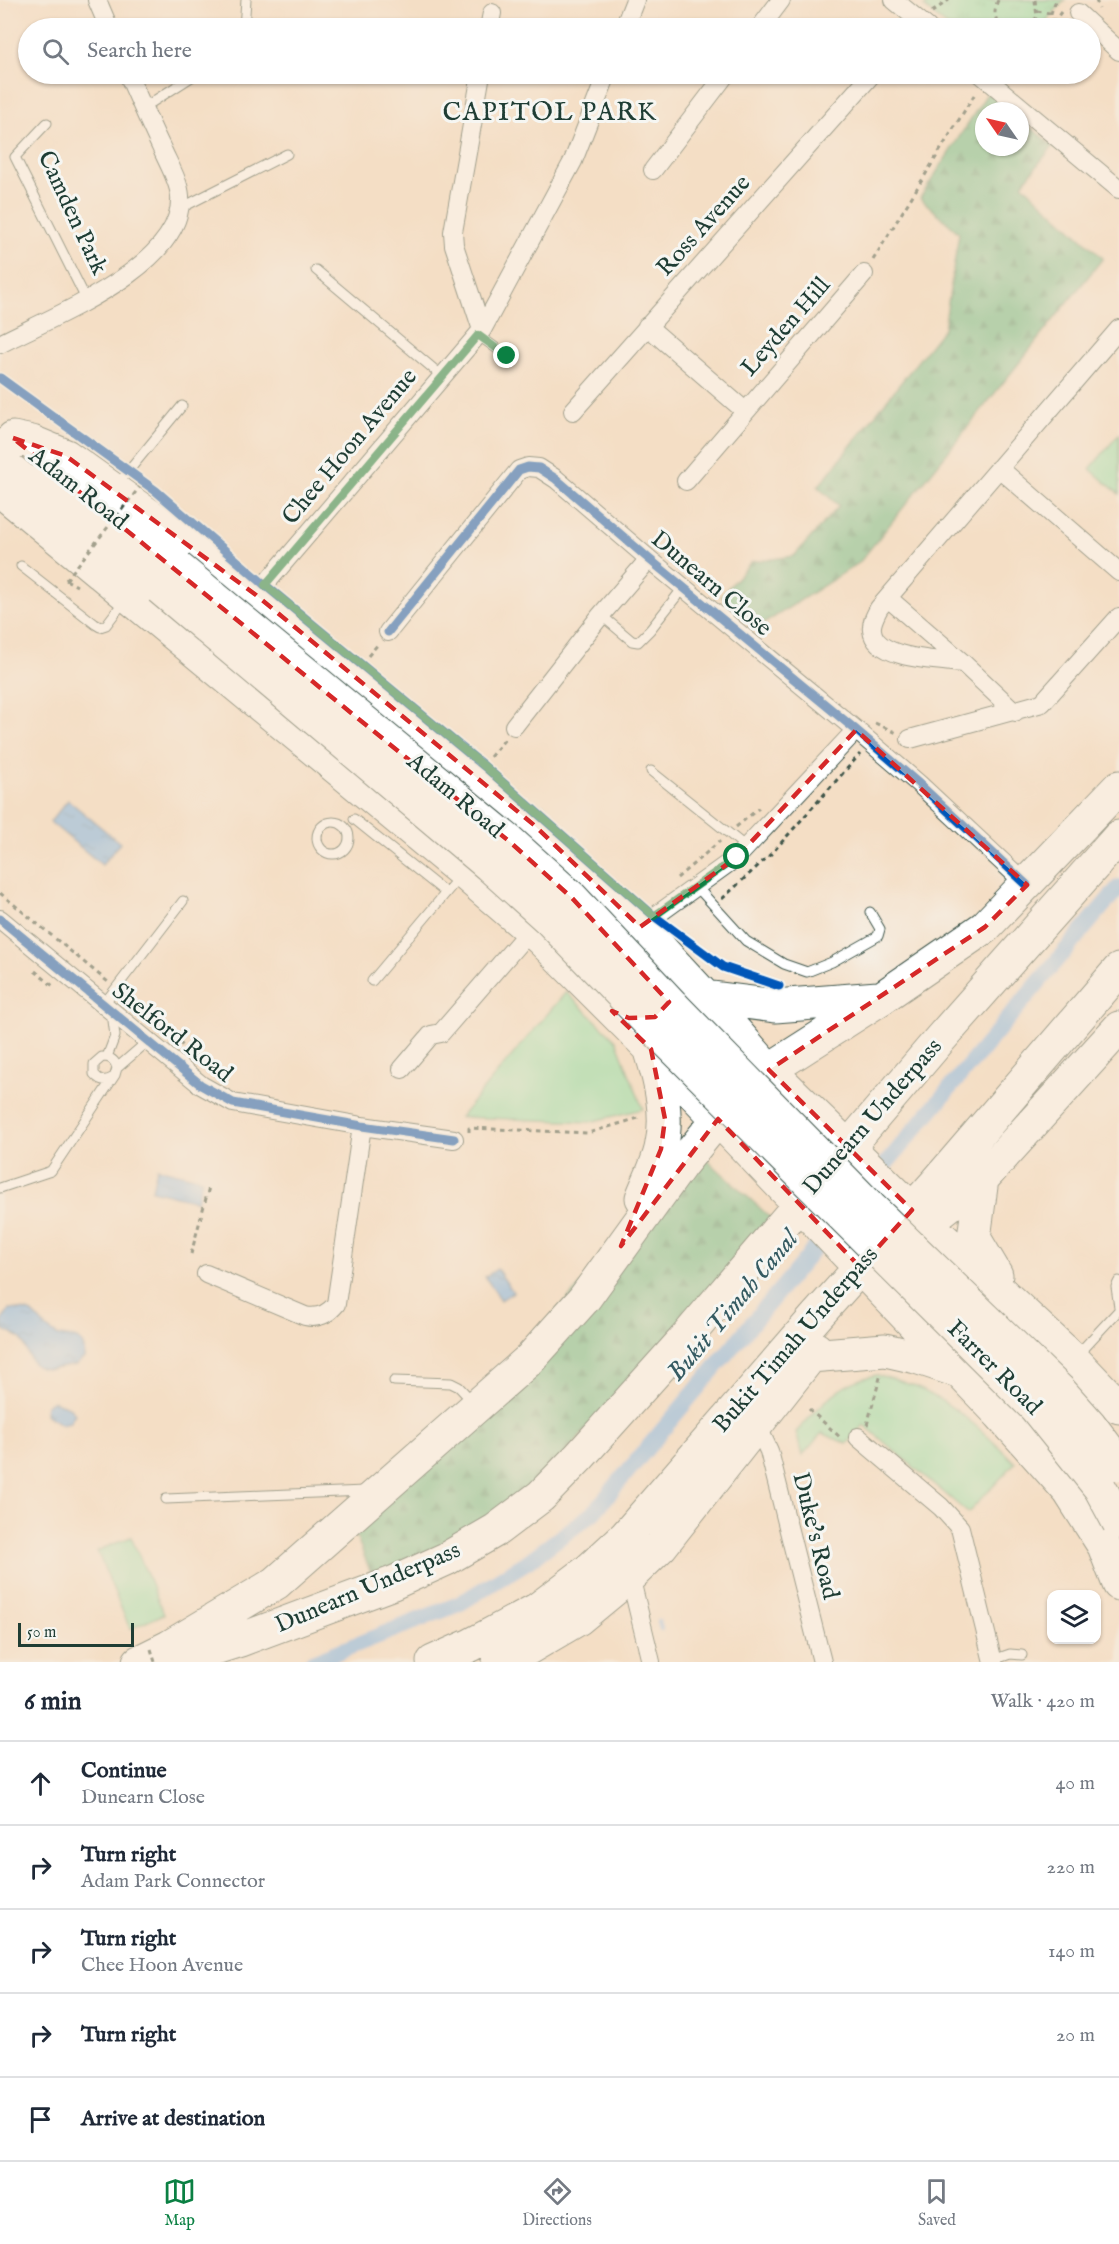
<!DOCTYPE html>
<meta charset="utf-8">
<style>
body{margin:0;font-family:"IM FELL English",serif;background:#f2f2f3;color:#1f2937}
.controls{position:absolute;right:18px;bottom:18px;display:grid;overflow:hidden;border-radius:12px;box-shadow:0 2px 4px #0004}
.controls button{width:54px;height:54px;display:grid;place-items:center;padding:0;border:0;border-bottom:2px solid #e0e1e3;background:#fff;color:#1f2937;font:30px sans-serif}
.compass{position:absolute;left:975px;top:102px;width:54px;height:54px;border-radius:50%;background:#fff;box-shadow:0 2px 4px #0004;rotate:304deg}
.scale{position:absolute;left:18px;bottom:15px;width:116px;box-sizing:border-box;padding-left:6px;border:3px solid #1f3d34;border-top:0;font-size:16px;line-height:21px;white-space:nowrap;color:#1f3d34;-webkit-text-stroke:4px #f6f6f2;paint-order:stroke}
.stop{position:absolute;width:18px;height:18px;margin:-14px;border:4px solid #0b8043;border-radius:50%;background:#fff}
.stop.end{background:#0b8043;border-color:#fff;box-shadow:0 2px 6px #0008}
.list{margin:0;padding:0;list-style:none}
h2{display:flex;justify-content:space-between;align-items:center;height:78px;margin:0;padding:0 24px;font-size:26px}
h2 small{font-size:20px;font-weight:400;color:#747a83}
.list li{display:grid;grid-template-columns:39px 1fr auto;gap:18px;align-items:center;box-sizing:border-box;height:84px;padding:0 24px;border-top:2px solid #e0e1e3}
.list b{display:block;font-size:22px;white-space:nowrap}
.list p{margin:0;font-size:20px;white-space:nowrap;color:#747a83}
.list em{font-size:20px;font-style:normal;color:#747a83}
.icon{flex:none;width:33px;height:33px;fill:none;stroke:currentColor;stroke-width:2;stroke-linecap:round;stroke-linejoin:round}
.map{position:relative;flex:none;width:1119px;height:1662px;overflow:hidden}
.search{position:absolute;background:#fff;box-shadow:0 2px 4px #0004;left:18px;right:18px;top:18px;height:66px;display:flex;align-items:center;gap:15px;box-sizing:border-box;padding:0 21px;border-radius:33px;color:#747a83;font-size:22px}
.sheet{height:498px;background:#fff}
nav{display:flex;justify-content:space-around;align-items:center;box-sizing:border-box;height:84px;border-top:2px solid #e0e1e3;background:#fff;font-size:16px;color:#747a83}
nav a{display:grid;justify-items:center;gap:3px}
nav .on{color:#0b8043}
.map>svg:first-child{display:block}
.green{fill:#87e1a7;stroke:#538f6e;stroke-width:1.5}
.forest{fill:url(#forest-firs);stroke:#467e60;stroke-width:1.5}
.park{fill:url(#park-tufts);stroke:#538f6e;stroke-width:1.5}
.water{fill:url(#water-ripples);stroke:#4c788f;stroke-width:1.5}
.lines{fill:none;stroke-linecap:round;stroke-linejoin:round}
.stream{stroke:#78b4ea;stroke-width:4.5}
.canal{stroke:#78b4ea;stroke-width:16}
.lane-casing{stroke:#3f554a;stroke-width:11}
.street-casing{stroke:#3f554a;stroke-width:20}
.highway-casing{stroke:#3f554a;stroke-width:35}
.path{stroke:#3f554a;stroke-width:3;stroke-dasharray:4.5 4.5;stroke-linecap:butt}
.lane{stroke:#fff;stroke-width:9}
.street{stroke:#fff;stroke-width:18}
.highway{stroke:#fff;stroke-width:33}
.highway-bridge-casing{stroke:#3f554a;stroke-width:35;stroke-linecap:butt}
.path-bridge{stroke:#3f554a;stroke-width:3;stroke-dasharray:4.5 4.5;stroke-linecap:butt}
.highway-bridge{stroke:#fff;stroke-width:33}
.cycleway-casing{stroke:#f6f6f2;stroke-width:13}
.cycleway{stroke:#0057b8;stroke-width:9}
.route{stroke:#0b8043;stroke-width:8}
.marked{fill:none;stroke:#d62828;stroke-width:4.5;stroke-dasharray:12 8;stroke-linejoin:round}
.labels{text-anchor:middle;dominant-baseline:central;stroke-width:6;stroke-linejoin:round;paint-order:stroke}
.street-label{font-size:24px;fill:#1f3d34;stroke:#f6f6f2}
.neighbourhood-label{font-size:26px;letter-spacing:1.5px;fill:#1f3d34;stroke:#f6f6f2}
.water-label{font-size:26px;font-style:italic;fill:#355b62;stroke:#f6f6f2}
</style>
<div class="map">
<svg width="1119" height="1662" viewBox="0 0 1119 1662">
<defs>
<pattern id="forest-firs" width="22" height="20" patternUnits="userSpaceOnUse" patternTransform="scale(1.5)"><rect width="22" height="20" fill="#6dbf8c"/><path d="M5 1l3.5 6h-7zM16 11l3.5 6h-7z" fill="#599c73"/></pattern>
<pattern id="park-tufts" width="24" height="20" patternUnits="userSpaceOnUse" patternTransform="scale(1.5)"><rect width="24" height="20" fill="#87e1a7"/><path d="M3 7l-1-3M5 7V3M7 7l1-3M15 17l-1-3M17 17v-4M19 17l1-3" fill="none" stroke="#74c290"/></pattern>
<pattern id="water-ripples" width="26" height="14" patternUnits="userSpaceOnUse" patternTransform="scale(1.5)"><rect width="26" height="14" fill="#78b4ea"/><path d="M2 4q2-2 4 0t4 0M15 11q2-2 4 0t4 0" fill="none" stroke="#6294be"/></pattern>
</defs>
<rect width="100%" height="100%" fill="#f6f6f2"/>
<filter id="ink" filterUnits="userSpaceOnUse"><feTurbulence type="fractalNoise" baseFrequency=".0167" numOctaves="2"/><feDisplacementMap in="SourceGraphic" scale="12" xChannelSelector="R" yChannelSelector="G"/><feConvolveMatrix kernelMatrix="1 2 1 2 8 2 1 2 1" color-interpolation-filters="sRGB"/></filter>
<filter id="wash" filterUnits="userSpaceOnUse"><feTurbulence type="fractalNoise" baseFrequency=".008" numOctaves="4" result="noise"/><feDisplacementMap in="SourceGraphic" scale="24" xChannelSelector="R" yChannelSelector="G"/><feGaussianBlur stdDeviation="1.35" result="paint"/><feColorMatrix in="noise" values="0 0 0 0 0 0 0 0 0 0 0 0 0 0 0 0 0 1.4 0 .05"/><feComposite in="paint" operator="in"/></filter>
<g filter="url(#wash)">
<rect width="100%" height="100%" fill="#f4dec5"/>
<path class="green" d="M1119,434v60l-29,-25z
M566,992l50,48 27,69 -53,13 -130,-5z
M876,1375c57,10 99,47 139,88l-47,50 -104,-88 -17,19 -25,-11 -20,23 -6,-24c26,-27 40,-49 80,-57z
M131,1537l33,77 -34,15 -33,-78z"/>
<path class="forest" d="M988,92l23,19h-27v36h36v-29l33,28 -31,38 81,74 -244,305 -102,65 -36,-32 30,-34 43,-6 45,-50 -21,-19 126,-159 15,-95 -39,-35z
M702,1155l70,64 -222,252 -84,64 -93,43 -20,-50z"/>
<path class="park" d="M930,0h135l-25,28h-91l-25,-21z"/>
<path class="water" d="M68,800l52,43 -18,22 -52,-43z
M157,1168l45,11 -5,22 -45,-11z
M497,1269l16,23 -12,8 -16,-23z
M9,1309c36,1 24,13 48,26 7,4 16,0 23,6 5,4 4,11 4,17l-8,7c-9,0 -21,5 -29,4 -21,-1 -18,-22 -27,-31 -5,-4 -12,-5 -17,-9l-1,-8z
M52,1401l17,6 6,7 -5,8 -8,3 -17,-11 1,-9z"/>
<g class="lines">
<path class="stream" d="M659,1621l2,8"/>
<path class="canal" d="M874,1178l245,-291
M312,1662l147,-58 68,-42 66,-49 237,-283"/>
</g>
</g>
<g filter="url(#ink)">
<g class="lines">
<g class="lane-casing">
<path id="lane" d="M244,28l2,-28
M143,108l53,-34
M47,123l-32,34 71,142
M179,209l108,-55
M316,270l126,106
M478,335l29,21
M117,485l65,-79
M21,566l74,58 5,3 6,-2 19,-25
M601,615l31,26 6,1 12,-12 33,-42
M651,771l95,76
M354,819l92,74
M317 838a16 16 0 1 1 32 0a16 16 0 1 1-32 0Z
M696,886l50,55 38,23 23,8 25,-10 46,-26 2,-7 -10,-17
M372,981l88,-105
M103,1005l80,-104
M107,1057l8,-21 -3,-23
M112,1078c-7,4 -12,3 -18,-4v-10l8,-7c8,0 13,2 15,11
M0,1188l51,-17 64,-96 2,-7 30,-26
M1119,1281l-3,6 3,20
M1077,1355l42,-45
M394,1381l57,2 8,4 14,15
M166,1499l199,-8
M993,1660l17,-6 12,1"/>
</g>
<g class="street-casing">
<path id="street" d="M97,0l12,28
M894,0l34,28
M1078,13l41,38
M489,28l3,-15
M624,28l11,-28
M760,28l21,-28
M481,74l-28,158 1,13 28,85
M981,74l138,115
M653,170l73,-96
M647,326l98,85
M0,344c51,-27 185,-78 180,-148 -1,-15 -12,-33 -18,-47 -12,-25 -23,-50 -34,-75
M573,411l299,-337
M999,468l120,104
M686,481l178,-207
M256,595l226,-265 91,-169 34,-87
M888,598l75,65 52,49
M388,632l131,-162 9,-3 11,1 17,11 93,80 207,171 63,54 108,101
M963,663c-23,-3 -88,-3 -91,-33 -1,-8 4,-16 7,-22l240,-279
M514,726l87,-111 48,-56
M910,739l132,-36 77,-86
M0,919l201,166 32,18 129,23 92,13
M640,927l97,-70 119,-127
M402,1069l29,-34 10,-2 89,-103
M206,1274l99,42c13,3 23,-2 31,-12l26,-178
M756,1423l13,28 53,211
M858,1437l83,70 19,21 33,134
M630,1576l21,86"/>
</g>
<g class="highway-casing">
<path id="highway" d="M13,438l19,4 34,14 126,90 64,49 278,230 106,102 65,70 64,73 157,153 147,136 46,48
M0,462l160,126
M50,468l128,100
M0,490l463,382 78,67 110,110 349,365 69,77 35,55 15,38
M705,997l70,9 103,-8
M982,1179l-8,59 22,37
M642,1198c6,-16 15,-32 19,-49 8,-33 0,-66 -10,-98
M911,1240l15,-17 56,-44 137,-151
M810,1356l75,-6 31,7 39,13
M139,1662l30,-15 107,-64 254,-224 54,-60 96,-133 38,-47 51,-49 114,-73 102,-70 134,-140
M171,1662l69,-22 153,-57 53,-24 50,-29 45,-34 38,-39 106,-118 256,-301 178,-201
M433,1662l38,-17 67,-36 50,-38 37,-34 189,-218 123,-137 182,-212
M499,1662l16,-6 63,-37 52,-43 31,-30 155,-197"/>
</g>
<path class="path" d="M998,0c-5,12 -4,20 5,28
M1096,0l3,9
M1037,11l13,2
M932,12l17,-12
M1053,23l-2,-10 5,-13
M1028,28l9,-11 -2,-17
M1060,28l-7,-5 8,-11
M873,260l103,-168
M146,479l11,9 -1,3
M66,580l11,6
M368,656l11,-13
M875,723l22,10
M490,757l15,-18
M736,827l23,-19
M677,878l43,-37
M0,893l108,89
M722,899l50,-46 88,-99
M35,971l18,15
M124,996l89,75
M469,1132v-4l119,5 54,-16
M191,1254l18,-67
M809,1409l33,30
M867,1425l14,-51"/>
<use href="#lane" class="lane"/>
<use href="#street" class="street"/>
<use href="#highway" class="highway"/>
<g class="highway-bridge-casing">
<path id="highway-bridge" d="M178,568l332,274 62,56 104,111 195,199 187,181 32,36 29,39
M160,588l329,277 61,55 108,112 377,375 65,81 19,35"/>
</g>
<path class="path-bridge" d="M66,580l80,-101
M151,1649l4,13"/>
<use href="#highway-bridge" class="highway-bridge"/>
<g class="cycleway-casing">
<path id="cycleway" d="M0,378l156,113 109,94 219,181 170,150 69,51 56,19
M388,632l131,-162 9,-3 11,1 17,11 93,80 207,171 63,54 108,101
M0,919l201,166 32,18 129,23 92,13"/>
</g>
<use href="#cycleway" class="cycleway"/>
</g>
</g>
<g class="lines" filter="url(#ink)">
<path class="route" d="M507,356l-29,-21 -213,250 219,181 170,150 83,-59"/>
</g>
<path d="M0 0H1119V1662H0ZM13,438l53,18 190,139 278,230 106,102 97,-70 119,-127 171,155 -42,42 -216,143 143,140 -52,57 -142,-148 -97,127 40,-97 4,-30 -14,-70 -39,-38 17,7 26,-1 14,-15 -97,-104 -62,-56z" fill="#f4dec5" fill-opacity=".55" fill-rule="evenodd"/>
<path class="marked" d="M13,438l53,18 190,139 278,230 106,102 97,-70 119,-127 171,155 -42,42 -216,143 143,140 -52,57 -142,-148 -97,127 40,-97 4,-30 -14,-70 -39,-38 17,7 26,-1 14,-15 -97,-104 -62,-56z"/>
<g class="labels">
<g class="street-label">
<text transform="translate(72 213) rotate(65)">Camden Park</text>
<text transform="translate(704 226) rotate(-48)">Ross Avenue</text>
<text transform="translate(786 327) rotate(-49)">Leyden Hill</text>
<text transform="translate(350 447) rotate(-50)">Chee Hoon Avenue</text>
<text transform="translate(78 489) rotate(38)">Adam Road</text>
<text transform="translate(711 584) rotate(40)">Dunearn Close</text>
<text transform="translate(455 796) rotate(40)">Adam Road</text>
<text transform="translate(172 1033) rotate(38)">Shelford Road</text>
<text transform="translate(873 1117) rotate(-49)">Dunearn Underpass</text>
<text transform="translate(796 1340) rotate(-49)">Bukit Timah Underpass</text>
<text transform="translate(994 1368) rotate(45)">Farrer Road</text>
<text transform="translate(815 1536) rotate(76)">Duke's Road</text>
<text transform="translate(368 1588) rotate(-23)">Dunearn Underpass</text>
</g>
<g class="neighbourhood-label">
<text x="550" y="112">CAPITOL PARK</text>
</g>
<g class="water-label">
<text transform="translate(733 1306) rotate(-50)">Bukit Timah Canal</text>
</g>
</g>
</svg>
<div class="controls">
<button><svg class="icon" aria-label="layers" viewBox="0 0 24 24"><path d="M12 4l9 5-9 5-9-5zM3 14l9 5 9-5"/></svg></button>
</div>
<svg class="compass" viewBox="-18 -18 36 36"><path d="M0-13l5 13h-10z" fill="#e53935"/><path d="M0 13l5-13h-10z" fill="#747a83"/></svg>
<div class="scale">50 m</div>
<div class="stop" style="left:737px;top:857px"></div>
<div class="stop end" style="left:507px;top:356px"></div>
<div class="search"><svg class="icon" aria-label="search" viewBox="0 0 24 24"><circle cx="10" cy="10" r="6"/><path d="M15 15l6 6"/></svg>Search here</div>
</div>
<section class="sheet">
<h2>6 min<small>Walk · 420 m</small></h2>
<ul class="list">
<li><svg class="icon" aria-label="ahead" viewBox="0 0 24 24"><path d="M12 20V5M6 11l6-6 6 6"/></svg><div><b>Continue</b><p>Dunearn Close</p></div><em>40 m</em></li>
<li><svg class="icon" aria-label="right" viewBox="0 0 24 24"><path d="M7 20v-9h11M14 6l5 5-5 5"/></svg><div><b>Turn right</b><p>Adam Park Connector</p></div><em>220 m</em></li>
<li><svg class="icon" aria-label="right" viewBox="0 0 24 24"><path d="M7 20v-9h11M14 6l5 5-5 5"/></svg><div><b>Turn right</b><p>Chee Hoon Avenue</p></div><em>140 m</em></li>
<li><svg class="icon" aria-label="right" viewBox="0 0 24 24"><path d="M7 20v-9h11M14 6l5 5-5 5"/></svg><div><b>Turn right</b></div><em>20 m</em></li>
<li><svg class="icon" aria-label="arrive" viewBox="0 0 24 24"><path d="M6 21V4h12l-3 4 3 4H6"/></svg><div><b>Arrive at destination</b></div></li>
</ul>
</section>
<nav>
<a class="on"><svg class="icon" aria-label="map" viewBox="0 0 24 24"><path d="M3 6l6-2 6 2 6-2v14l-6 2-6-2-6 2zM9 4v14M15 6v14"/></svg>Map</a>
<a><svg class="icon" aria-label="directions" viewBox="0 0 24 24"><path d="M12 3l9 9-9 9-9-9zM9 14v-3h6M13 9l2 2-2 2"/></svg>Directions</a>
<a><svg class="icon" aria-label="saved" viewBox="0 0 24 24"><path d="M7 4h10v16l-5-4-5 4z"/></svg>Saved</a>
</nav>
